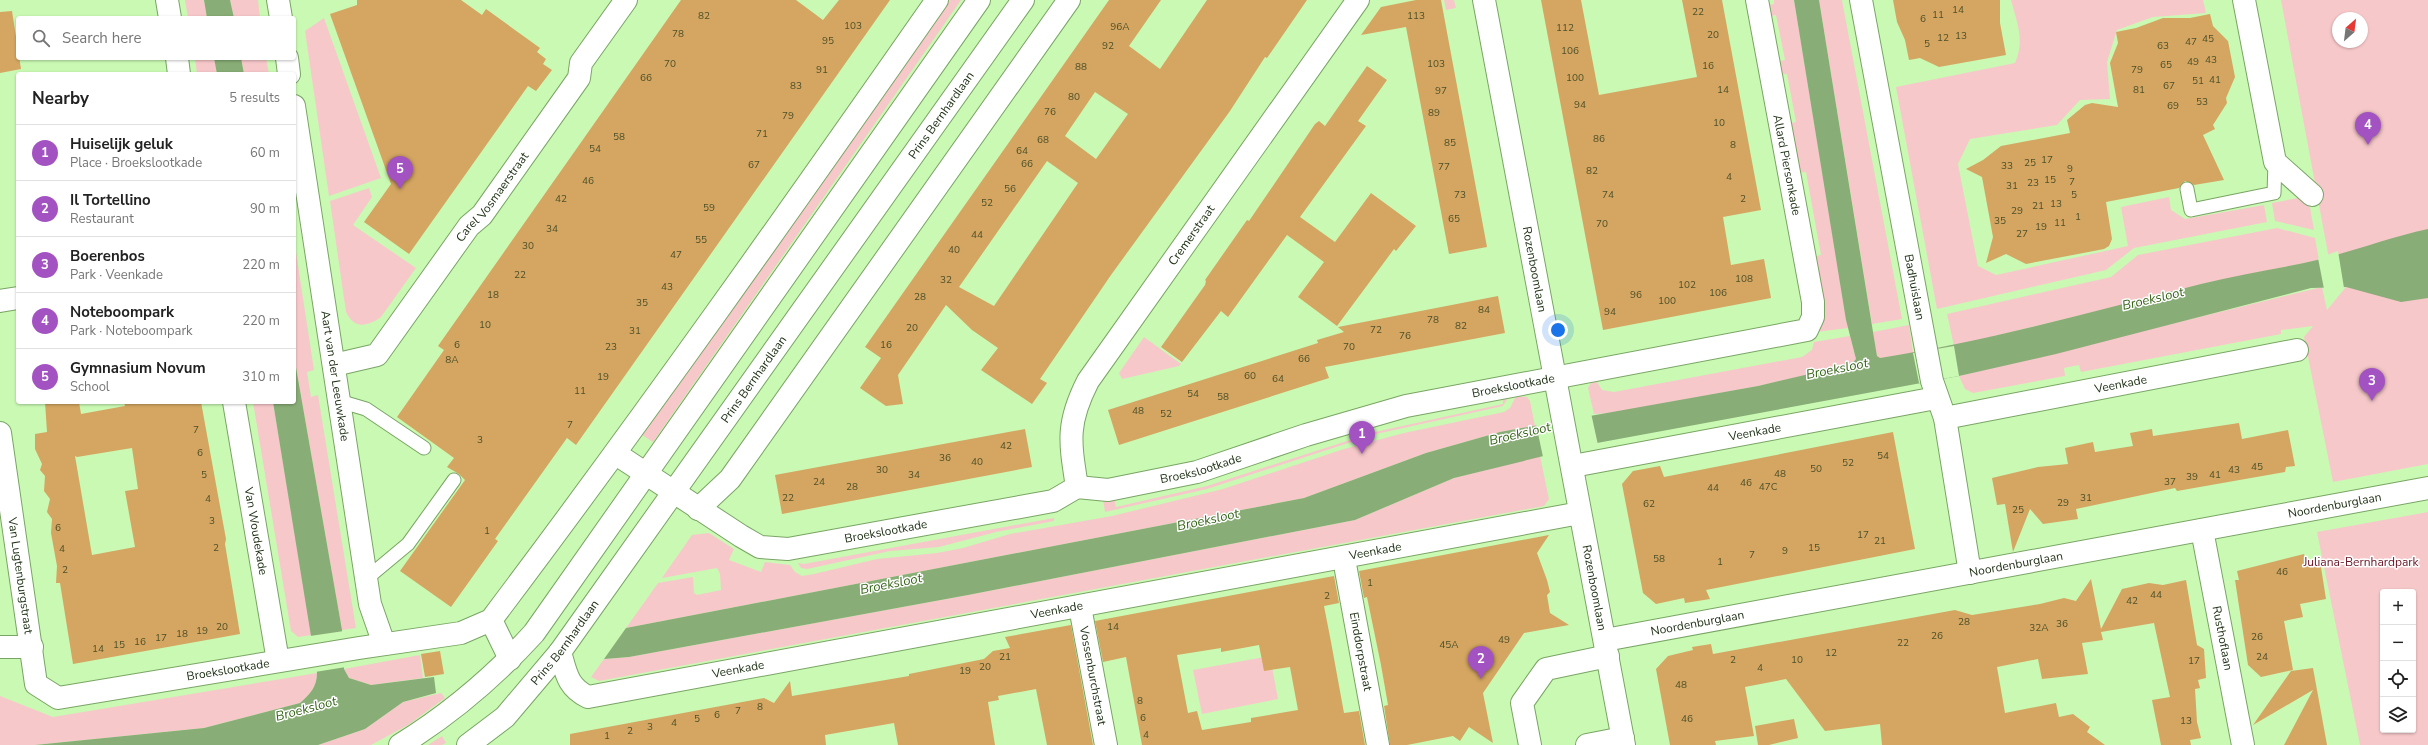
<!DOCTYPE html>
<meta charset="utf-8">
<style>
body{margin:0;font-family:"Nunito Sans",sans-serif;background:#f6f6f6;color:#222}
.controls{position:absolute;right:12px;bottom:12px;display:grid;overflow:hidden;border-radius:4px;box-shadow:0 1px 3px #0004}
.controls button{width:36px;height:36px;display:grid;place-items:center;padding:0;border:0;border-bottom:1px solid #e0e0e0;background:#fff;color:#222;font:20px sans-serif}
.compass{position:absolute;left:2332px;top:12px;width:36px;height:36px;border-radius:50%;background:#fff;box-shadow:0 1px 3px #0004;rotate:28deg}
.you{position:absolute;left:1558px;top:330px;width:14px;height:14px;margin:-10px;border:3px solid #fff;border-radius:50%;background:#1a73e8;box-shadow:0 0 0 6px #1a73e833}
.badge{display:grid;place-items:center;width:26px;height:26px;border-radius:50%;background:#a352c2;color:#fff;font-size:13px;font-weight:700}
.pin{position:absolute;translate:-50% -33px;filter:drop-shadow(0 1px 2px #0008)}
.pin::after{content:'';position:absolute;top:21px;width:14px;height:12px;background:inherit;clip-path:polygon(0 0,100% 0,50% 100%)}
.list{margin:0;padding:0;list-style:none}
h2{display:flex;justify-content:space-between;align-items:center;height:52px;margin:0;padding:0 16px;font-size:17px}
h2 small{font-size:13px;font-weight:400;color:#767676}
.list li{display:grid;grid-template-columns:26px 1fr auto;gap:12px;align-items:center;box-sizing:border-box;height:56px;padding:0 16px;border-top:1px solid #e0e0e0}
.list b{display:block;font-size:15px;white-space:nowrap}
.list p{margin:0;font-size:13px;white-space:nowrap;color:#767676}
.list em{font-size:13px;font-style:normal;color:#767676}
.icon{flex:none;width:22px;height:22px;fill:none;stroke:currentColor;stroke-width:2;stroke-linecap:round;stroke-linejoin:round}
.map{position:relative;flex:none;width:2428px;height:745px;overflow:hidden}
.search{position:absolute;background:#fff;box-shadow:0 1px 3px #0004;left:16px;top:16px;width:280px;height:44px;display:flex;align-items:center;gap:10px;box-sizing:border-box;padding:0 14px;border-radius:4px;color:#767676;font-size:15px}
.panel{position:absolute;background:#fff;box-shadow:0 1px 3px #0004;left:16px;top:72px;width:280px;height:332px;border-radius:4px}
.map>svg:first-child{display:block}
.green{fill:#f7c8ca;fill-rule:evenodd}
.water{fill:#88ad76}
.pier{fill:#caf9b4}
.building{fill:#d4a661;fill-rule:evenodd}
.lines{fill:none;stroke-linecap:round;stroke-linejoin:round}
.service-casing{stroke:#79a564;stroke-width:15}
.minor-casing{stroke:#79a564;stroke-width:24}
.tertiary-casing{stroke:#79a564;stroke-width:24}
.secondary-casing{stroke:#79a564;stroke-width:24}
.service{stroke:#fff;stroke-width:13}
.minor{stroke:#fff;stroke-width:22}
.tertiary{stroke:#fff;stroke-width:22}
.secondary{stroke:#fff;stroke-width:22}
.labels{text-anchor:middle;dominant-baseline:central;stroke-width:3;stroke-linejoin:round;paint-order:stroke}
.number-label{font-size:10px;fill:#4e502a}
.street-label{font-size:12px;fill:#213318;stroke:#fff}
.park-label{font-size:12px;fill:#681323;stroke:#fff}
.water-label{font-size:13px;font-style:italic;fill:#366419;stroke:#fff}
</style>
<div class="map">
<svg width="2428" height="745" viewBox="0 0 2428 745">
<rect width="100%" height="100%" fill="#caf9b4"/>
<path class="green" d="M185,0h19l3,18h-19z
M230,0h28l2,18h-26z
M950,0h11l-308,442 -11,-7z
M1444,0h10l2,8 -10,2z
M1774,0h20l54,328 -32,4 -5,-75 10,-2 -15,-83 -10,1 -9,-49 9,-2 -9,-48 -9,1 -3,-13 10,-2 -9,-45 -10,2 -2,-11 10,-2z
M1819,0h23l60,319 -30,5z
M2011,0h192l3,13 -53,4 -36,13 -10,32 3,37 -30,1 -23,25 -87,14 -12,25 20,102 18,9 132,-29 -7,-39 48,-10 2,13 14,9 79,-14 3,17 -133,26 -28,22 -169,39 -41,-222 119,-24c10,-23 2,-40 -4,-63z
M2281,0h147v249l-96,26zM2338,18h24v24h-24z
M324,18l57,160 -52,18 -24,-165z
M195,58h19l3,16h-20z
M241,58h25l3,16h-25z
M369,188l3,9 -19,28 63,43 -35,49c-14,10 -27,12 -35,-5l-16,-111z
M2308,196l6,34 -39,-9 -3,-18z
M2277,228l38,10 4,22 -117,24 -51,14 -197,48 -7,-32 164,-37 27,-22z
M294,239l20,131 -7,2 4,25 7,-2 38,233 -14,2 -48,-274z
M2322,287l5,23 19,-23 82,2v175l-95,18 -29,-145 9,-11 -32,4v4l-200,38 -2,-7 -15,3 1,8 -92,17 -8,-4 -6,-13z
M1909,325l4,28 -33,5 -3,-1 -4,-25z
M1850,336l6,23 -4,6 -94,21 -146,27 -18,1 -6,-26 3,-5 6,-1 5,8 12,2 188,-35 10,-7 2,-8z
M1144,337l37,27 -2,2 -57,13 -3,-6z
M1502,394l7,2 -6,10 -127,28 -169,55 -102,23 -2,-13 11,-2 2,10 91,-21 168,-54 128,-28z
M1516,396l11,1 3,4 5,25 -35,6 -74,21 -122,45 -678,130 32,-45 35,-6 1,16 3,2 24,-5 -1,-16 -3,-6 -55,10 30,-43 17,-2 25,16 -5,11 32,12 4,-10 25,3 5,7 7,4 12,-2 63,-15 60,-6 26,-5 47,-14 102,-18 111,-27 121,-40 60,-16 100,-21 6,-4z
M253,402h20l39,233 -14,2 -7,-6z
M1540,456l9,43 -5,7 -945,175 -8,-4 13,-18 25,-2 339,-62 387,-75 99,-42z
M2428,512v233h-68l-43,-213zM2383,592h30v138h-30z
M1054,518v3l-58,11 -57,15 -49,4 -83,18 -6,-1 -3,-5 6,1z
M420,655l3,23 -52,7 -22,-7 -5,-9z
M1270,656l8,43 -76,15 -9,-44z
M317,673c0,14 -7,21 -17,30l-96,25 -169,17h-35v-49l53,21z
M441,693l4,5 -37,27 -37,20h-53l47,-16 38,-27z
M442,736l4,7 -4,2h-14z"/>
<path class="water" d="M204,0h26l4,18h-27z
M1794,0h25l54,332 4,24 3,2c109,-17 215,-47 321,-74 39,-10 78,-15 116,-24 38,-9 73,-23 111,-31v69l-27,4 -55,-15 -35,1 -255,66 -97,22 -362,67 -143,35 -99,42 -387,75 -339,62 -25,2 22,-31 678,-130 122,-45 74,-21 258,-46 94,-22 4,-5 -10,-39z
M214,58h27l3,16h-27z
M294,356l48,274 2,39 5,9 22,7 63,-8 2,16 -33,9 -38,27 -47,16h-283l169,-17 96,-25c10,-9 17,-16 17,-30l-44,-271h21z"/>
<path class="pier" d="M2338,251l6,37 -20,1 -6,-31z
M1954,346l5,30 -40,7 -6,-30z
M1591,413l7,32 -55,12 -7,-33z
M344,631l2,36 -31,5 -5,-36z"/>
<path class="building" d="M357,0h104l21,15 4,-6 54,39 -3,4 9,7 -3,5 9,6 -16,21 -8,-5 -119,168 -45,-32 27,-38 -61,-170 27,-9z
M681,0h115l27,20 16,-20h51l-314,445 -9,-7 -72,101 3,2 -47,66 -51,-36 65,-91 -6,-6 -12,-7 7,-9 -57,-41 47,-67 -6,-4z
M1109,0h52l-32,46 31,23 47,-69h100l-40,58 -2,-1 -35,54 -119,164 -71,104 7,4 -15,21 -51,-34 17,-22 -26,-18 -26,-25 -48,70 5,29 -17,2 -26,-18 21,-30 -16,-11zM1095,92l33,22 -32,45 -31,-23zM1047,161l31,22 -84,123 -35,-19z
M1416,0h25l46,247 -38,7 -43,-227 -45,8 20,-28z
M1541,0h40l18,95 98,-18 -15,-77h40l39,210 -38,7 8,48 33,-6 7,39 -168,32z
M1893,0h107v23l6,32 -67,12 -19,-9 -11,2 -4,-20 -8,-18z
M12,11l9,58 -21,4v-61z
M2210,14l3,12 15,15 7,36 -9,21 1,5 -14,22 2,4 -12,6 21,45 -30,5 -9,-4 -6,7 -73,14 6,37 -3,7 -5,3 -78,15 -20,-10 -20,9 7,-26 -11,-60 -16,-8 17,-9 18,-14 69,-13 -3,-13 18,-15 7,-2 26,4 -8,-44 8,-20 -2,-11 20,-4 27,-10h27z
M1367,66l20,14 -29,41 8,5 -66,91 35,25 36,-49 45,33 -20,25 -2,-2 -57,77 -39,-29 26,-35 -37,-27 -59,82 -7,-6 -39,51 -21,-15 44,-62 1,-4 -1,-1 42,-60 2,1 66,-97 4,-3 6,5z
M1498,296l7,37 -180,34 4,11 -210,67 -11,-35 210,-67 -1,-3 27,-8 -6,-5z
M45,402h34l2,12 44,-8 -1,-4h77l25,137 -1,5 15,90 -167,30 -13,-81h-4l1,-17 -6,-33 1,-14 -5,-7 3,-13 -6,-8 1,-15 -5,-6 2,-6 -7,-15v-15l12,-2zM132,448l6,41 -13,2 10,56 -43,8 -17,-99 2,1z
M2239,423l3,16 46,-9 7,36 -9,1 -1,5 -108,19 -2,-3 -99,21 2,10 -35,5 -13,-15 -17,43 -8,-48 -8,1 -5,-27 46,-11 30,-3 -3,-16 28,-6 2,10 38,-6 -3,-13 22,-4 1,7z
M1025,429l7,38 -250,47 -7,-39z
M1893,432l22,117 -209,41 4,9 -25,4 -1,-5 -28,6 -13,-11 -21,-109 11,-13 27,-5 4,11z
M1549,535l-12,18 10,27 3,12 -3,3 3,18 19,12 -45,8 -41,60 10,50 -24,-16 -9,14 -7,-5 -46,9h-17l-6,-39 4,-1 -7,-40 -14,-68 -3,1 -5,-27z
M2304,554l3,11 13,-4 6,38 -26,5 3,13 -19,4 9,49 -32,7 -13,-12 -13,-85h4l-2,-9z
M1334,576l5,27 -15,3 7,36 13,71 15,-2 6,34h-223l-16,-88 -23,5 -8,-41zM1259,645l5,26 26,-4 8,43 -47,8v4l-49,8 -5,-19 -9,2 -11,-58 44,-7v4z
M2091,579l10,50 21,-40 27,-6 14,2 23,-5 11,65 7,4 2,29 -8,2 2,8 -5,1 2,33 4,16 -11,2 1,5h-30l-9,-45 18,-3 -16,-74 -53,9 2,8 -21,3 6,31 -46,5 -4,-20 -41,8 8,46 51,-10 3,14 14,-3 17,13 -3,5 18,13h-223l-2,-21 -55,7 -39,-52 -41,8 9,49 -39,5 1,4h-46l-14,-76 12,-13 25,-6 -1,-3 19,-3 2,10 242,-44 17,5 68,-11 24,-6 12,3z
M1071,625l22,120h-46l-11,-56 -38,7 1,4 -11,2 7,43h-97l-4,-22 -69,12 1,10h-256v-11l194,-36 10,5 16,-22 2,15 117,-20v-2l75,-15 9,-8 17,-3 -5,-11z
M440,651l4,23 -19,3 -4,-23z
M2313,668l14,77h-43l29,-55 -60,35 38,-54z
M1794,719l4,19 -29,7h-11l-3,-19z"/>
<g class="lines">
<g class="service-casing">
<path id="service" d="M2187,189l4,21 83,-17 1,-31
M339,401l27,8 58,39
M366,579l42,-35 46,-64"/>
</g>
<g class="minor-casing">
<g id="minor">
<path d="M167,0l3,18"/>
<path d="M278,0l3,18"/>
<path id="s1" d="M1861,0l71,381 13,37 25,155"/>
<path d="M2244,0l31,162 37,33"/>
<path d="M177,58l2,16"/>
<path d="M287,58l2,16"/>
<path id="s2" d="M294,106l76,498 14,40"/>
<path d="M0,301l18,-3"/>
<path id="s3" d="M334,365l43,-10 92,-129 13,-11 97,-137 2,-15 45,-63"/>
<path id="s4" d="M234,402l44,259"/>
<path id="s5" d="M1945,418l352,-68"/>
<path id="s6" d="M0,433l36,251 22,14 301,-50 102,-15 30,-13c153,-203 300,-411 446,-620"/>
<path id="s7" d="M616,454l125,82 19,11 28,2 265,-48 24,-14 31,3 89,-18 109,-37 100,-29 401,-76 6,-13v-15l-56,-302"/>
<path id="s8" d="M1573,466l363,-68"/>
<path id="s9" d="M1077,487c-7,-45 -11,-63 11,-106l270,-381"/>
<path d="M698,509l32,-30 339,-479"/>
<path id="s10" d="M2202,530l41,215"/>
<path id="s11" d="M1344,559l34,186"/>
<path id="s12" d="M1080,607l26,138"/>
<path d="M491,620l19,39"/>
<path id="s13" d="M1605,640l823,-152"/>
<path d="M0,647h32"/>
<path id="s14" d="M560,652c6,20 7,35 28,45l992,-184"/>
<path d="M1530,745l-8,-42 24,-34 62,-13"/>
<path d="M1587,745l36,-7"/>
</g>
</g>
<g class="tertiary-casing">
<g id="tertiary">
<path id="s15" d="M1484,0l140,745"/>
</g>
</g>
<g class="secondary-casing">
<g id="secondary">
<path d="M400,745c52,-32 93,-67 134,-112l445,-633"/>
<path id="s16" d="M468,745l37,-28 55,-65 463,-652"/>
</g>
</g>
<use href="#service" class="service"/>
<use href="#minor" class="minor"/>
<use href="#tertiary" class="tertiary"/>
<use href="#secondary" class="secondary"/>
</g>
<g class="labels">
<g class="number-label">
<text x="1958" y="10">14</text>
<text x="1698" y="12">22</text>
<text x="1938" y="15">11</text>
<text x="704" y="16">82</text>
<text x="1416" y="16">113</text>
<text x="1923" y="19">6</text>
<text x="853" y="26">103</text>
<text x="1120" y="27">96A</text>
<text x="1565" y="28">112</text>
<text x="678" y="34">78</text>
<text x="1713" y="35">20</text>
<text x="1961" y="36">13</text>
<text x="1943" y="38">12</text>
<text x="2208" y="39">45</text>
<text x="828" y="41">95</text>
<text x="2191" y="42">47</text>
<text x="1927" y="44">5</text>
<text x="1108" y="46">92</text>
<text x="2163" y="46">63</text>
<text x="1570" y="51">106</text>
<text x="2211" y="60">43</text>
<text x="2193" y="62">49</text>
<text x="670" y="64">70</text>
<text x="1436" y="64">103</text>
<text x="2166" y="65">65</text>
<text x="1708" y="66">16</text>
<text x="1081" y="67">88</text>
<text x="822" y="70">91</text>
<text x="2137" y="70">79</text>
<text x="646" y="78">66</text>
<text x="1575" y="78">100</text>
<text x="2215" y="80">41</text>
<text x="2198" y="81">51</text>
<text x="796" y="86">83</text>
<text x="2169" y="86">67</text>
<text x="1723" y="90">14</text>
<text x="2139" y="90">81</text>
<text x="1441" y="91">97</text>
<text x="1074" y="97">80</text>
<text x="2202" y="102">53</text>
<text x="1580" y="105">94</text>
<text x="2173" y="106">69</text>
<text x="1050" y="112">76</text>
<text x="1434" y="113">89</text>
<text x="788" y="116">79</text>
<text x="1719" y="123">10</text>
<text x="762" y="134">71</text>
<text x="619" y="137">58</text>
<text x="1599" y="139">86</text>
<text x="1043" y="140">68</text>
<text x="1450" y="143">85</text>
<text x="1733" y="145">8</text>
<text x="595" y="149">54</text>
<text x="1022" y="151">64</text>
<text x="2047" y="160">17</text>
<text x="2030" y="163">25</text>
<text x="1027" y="164">66</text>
<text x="754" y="165">67</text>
<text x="2007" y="166">33</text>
<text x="1444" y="167">77</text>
<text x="2070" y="169">9</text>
<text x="1592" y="171">82</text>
<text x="1729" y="177">4</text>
<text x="2050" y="180">15</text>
<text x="588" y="181">46</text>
<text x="2072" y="182">7</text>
<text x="2033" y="183">23</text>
<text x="2012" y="186">31</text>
<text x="1010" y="189">56</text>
<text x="1460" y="195">73</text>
<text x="1608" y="195">74</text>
<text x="2074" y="195">5</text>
<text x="561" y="199">42</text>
<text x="1743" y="199">2</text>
<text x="987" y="203">52</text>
<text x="2056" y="204">13</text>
<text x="2038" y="206">21</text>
<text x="709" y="208">59</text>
<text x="2017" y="211">29</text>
<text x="2078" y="217">1</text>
<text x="1454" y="219">65</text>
<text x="2000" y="221">35</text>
<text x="2060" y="223">11</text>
<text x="1602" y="224">70</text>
<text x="2041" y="227">19</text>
<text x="552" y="229">34</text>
<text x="2022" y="234">27</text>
<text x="977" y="235">44</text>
<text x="701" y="240">55</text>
<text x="528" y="246">30</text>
<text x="954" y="250">40</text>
<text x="676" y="255">47</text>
<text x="520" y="275">22</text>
<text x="1744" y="279">108</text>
<text x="946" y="280">32</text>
<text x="1687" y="285">102</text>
<text x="667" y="287">43</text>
<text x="1718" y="293">106</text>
<text x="493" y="295">18</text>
<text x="1636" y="295">96</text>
<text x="920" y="297">28</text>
<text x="1667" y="301">100</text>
<text x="642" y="303">35</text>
<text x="1484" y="310">84</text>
<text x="1610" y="312">94</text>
<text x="1433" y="320">78</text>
<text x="485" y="325">10</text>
<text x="1461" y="326">82</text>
<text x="912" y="328">20</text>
<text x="1376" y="330">72</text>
<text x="635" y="331">31</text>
<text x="1405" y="336">76</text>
<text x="457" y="345">6</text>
<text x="886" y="345">16</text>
<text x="611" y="347">23</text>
<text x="1349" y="347">70</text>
<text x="1304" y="359">66</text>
<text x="452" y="360">8A</text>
<text x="1250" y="376">60</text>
<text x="603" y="377">19</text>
<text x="1278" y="379">64</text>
<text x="580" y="391">11</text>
<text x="1193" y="394">54</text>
<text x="1223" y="397">58</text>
<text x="1138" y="411">48</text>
<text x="1166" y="414">52</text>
<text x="570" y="425">7</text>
<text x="196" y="430">7</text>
<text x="480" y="440">3</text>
<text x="1006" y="446">42</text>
<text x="200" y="453">6</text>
<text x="1883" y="456">54</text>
<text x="945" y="458">36</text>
<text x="977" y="462">40</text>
<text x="1848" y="463">52</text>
<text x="2257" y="467">45</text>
<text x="1816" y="469">50</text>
<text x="882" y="470">30</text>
<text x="2234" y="470">43</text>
<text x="1780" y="474">48</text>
<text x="204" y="475">5</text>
<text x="914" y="475">34</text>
<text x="2215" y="475">41</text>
<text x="2192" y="477">39</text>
<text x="819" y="482">24</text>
<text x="2170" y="482">37</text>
<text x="1746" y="483">46</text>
<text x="852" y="487">28</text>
<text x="1768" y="487">47C</text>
<text x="1713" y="488">44</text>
<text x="788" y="498">22</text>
<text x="2086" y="498">31</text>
<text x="208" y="499">4</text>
<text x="2063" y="503">29</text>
<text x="1649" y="504">62</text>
<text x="2018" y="510">25</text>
<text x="212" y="521">3</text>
<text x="58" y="528">6</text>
<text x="487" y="531">1</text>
<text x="1863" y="535">17</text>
<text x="1880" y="541">21</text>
<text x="216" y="548">2</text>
<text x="1814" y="548">15</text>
<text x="62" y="549">4</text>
<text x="1785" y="551">9</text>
<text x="1752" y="555">7</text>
<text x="1659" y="559">58</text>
<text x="1720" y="562">1</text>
<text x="65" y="570">2</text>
<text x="2282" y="572">46</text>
<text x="1370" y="583">1</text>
<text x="2156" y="595">44</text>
<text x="1327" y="596">2</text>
<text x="2132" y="601">42</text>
<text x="1964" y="622">28</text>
<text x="2062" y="624">36</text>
<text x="222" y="627">20</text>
<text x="1113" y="627">14</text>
<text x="2039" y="628">32A</text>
<text x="202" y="631">19</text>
<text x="182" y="634">18</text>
<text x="1937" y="636">26</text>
<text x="2257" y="637">26</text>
<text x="161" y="638">17</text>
<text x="1504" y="640">49</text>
<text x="140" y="642">16</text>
<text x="1903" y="643">22</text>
<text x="119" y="645">15</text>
<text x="1449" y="645">45A</text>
<text x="98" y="649">14</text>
<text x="1831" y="653">12</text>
<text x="1005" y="657">21</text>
<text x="2262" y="657">24</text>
<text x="1733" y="660">2</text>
<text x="1797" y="660">10</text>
<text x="2194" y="661">17</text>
<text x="985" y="667">20</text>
<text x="1760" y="668">4</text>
<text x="965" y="671">19</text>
<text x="1681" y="685">48</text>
<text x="1140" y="701">8</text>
<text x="760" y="707">8</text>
<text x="738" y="711">7</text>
<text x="717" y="715">6</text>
<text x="1143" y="718">6</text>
<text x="697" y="719">5</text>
<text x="1687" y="719">46</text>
<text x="2186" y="721">13</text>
<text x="674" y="723">4</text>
<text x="650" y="727">3</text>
<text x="630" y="731">2</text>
<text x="1146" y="735">4</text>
<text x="607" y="736">1</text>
</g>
<g class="street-label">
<text stroke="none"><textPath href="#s16" startOffset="790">Prins Bernhardlaan</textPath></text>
<text transform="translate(1787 165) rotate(79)">Allard Piersonkade</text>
<text stroke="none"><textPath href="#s3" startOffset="240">Carel Vosmaerstraat</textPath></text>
<text stroke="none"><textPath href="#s9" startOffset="288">Cremerstraat</textPath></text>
<text stroke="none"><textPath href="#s15" startOffset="274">Rozenboomlaan</textPath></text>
<text stroke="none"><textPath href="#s1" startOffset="292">Badhuislaan</textPath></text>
<text stroke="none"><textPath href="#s2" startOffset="273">Aart van der Leeuwkade</textPath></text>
<text stroke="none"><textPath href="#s16" startOffset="466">Prins Bernhardlaan</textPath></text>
<text stroke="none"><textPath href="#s5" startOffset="179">Veenkade</textPath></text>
<text stroke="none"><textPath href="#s7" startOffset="947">Broekslootkade</textPath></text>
<text stroke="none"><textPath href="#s8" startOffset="185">Veenkade</textPath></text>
<text stroke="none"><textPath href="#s7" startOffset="623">Broekslootkade</textPath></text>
<text stroke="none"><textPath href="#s13" startOffset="742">Noordenburglaan</textPath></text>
<text stroke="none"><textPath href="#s7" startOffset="299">Broekslootkade</textPath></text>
<text stroke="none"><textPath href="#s4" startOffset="131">Van Woudekade</textPath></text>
<text stroke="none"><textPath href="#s14" startOffset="856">Veenkade</textPath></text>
<text stroke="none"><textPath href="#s13" startOffset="418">Noordenburglaan</textPath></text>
<text stroke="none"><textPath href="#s6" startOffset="144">Van Lugtenburgstraat</textPath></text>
<text stroke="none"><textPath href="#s15" startOffset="598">Rozenboomlaan</textPath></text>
<text stroke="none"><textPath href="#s14" startOffset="532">Veenkade</textPath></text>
<text stroke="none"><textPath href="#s13" startOffset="94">Noordenburglaan</textPath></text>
<text stroke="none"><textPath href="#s10" startOffset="110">Rusthoflaan</textPath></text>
<text stroke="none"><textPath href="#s16" startOffset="142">Prins Bernhardlaan</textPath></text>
<text stroke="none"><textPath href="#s11" startOffset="94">Einddorpstraat</textPath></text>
<text stroke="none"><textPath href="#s6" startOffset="452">Broekslootkade</textPath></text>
<text stroke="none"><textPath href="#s14" startOffset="208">Veenkade</textPath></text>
<text stroke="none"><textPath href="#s12" startOffset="70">Vossenburchstraat</textPath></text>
</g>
<g class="park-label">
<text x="2361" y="562">Juliana-Bernhardpark</text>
</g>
<g class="water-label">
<text transform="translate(2153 299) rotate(-13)">Broeksloot</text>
<text transform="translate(1837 369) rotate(-11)">Broeksloot</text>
<text transform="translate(1520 434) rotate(-13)">Broeksloot</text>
<text transform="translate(1208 520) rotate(-12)">Broeksloot</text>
<text transform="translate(891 584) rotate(-11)">Broeksloot</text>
<text transform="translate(306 709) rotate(-15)">Broeksloot</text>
</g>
</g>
</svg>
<div class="controls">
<button>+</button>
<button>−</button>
<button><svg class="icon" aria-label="locate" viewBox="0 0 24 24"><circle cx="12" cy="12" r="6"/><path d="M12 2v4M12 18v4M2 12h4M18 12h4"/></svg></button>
<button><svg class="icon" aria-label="layers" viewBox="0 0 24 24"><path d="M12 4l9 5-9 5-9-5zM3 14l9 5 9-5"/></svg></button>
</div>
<svg class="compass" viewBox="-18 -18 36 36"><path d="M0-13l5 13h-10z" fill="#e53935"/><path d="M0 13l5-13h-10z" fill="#767676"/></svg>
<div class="you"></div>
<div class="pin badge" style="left:1362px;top:454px">1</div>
<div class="pin badge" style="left:1481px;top:679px">2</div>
<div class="pin badge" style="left:2372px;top:401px">3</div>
<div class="pin badge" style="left:2368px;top:145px">4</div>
<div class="pin badge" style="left:400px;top:189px">5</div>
<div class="search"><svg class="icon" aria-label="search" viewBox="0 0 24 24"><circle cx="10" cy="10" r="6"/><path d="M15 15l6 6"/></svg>Search here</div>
<section class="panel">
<h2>Nearby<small>5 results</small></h2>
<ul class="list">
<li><span class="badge">1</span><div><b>Huiselijk geluk</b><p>Place · Broekslootkade</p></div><em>60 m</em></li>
<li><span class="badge">2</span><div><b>Il Tortellino</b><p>Restaurant</p></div><em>90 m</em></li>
<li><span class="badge">3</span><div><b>Boerenbos</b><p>Park · Veenkade</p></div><em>220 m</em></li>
<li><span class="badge">4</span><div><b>Noteboompark</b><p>Park · Noteboompark</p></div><em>220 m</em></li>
<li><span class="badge">5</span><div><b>Gymnasium Novum</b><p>School</p></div><em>310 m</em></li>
</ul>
</section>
</div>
